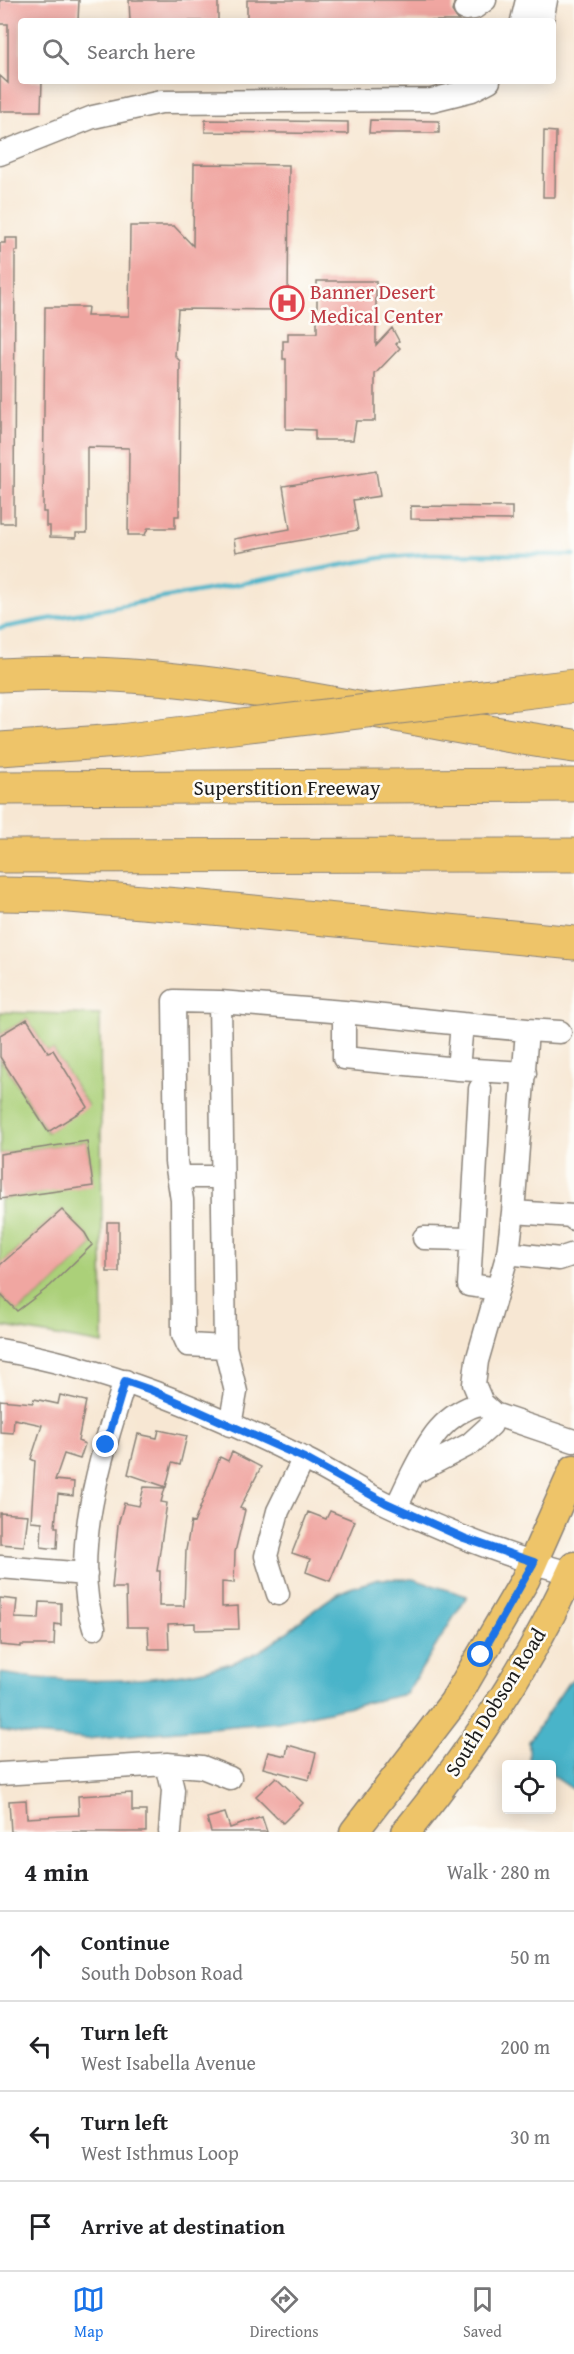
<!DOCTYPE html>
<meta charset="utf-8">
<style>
body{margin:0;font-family:"Gentium Book Plus",serif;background:#f2f2f2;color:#202124}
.controls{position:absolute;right:18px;bottom:18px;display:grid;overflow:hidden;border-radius:6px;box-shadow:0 3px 15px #0003}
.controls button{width:54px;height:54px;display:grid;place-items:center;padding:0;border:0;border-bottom:2px solid #e0e0e0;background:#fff;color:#202124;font:30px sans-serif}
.stop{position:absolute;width:18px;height:18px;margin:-14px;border:4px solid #1a73e8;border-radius:50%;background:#fff}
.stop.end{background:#1a73e8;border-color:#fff;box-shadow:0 2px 6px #0008}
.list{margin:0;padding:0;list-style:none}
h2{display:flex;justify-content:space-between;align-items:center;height:78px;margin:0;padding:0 24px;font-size:26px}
h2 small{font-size:20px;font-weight:400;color:#757577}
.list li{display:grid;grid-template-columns:39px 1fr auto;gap:18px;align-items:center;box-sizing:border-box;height:90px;padding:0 24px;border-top:2px solid #e0e0e0}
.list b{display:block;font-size:22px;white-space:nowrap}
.list p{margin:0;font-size:20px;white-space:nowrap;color:#757577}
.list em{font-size:20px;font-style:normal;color:#757577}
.icon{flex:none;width:33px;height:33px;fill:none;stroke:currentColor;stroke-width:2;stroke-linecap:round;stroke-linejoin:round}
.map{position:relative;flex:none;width:574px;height:1832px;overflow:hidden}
.search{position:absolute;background:#fff;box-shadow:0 3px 15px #0003;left:18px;right:18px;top:18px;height:66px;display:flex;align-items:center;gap:15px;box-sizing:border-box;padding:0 21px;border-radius:6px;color:#757577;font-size:22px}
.sheet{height:438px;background:#fff}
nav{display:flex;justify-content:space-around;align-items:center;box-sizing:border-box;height:84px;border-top:2px solid #e0e0e0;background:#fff;font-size:16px;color:#757577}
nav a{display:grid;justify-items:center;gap:3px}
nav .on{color:#1a73e8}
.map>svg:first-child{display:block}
.green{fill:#abd079;stroke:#64764a;stroke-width:1.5}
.water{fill:#4ab4c9;stroke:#336872;stroke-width:1.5}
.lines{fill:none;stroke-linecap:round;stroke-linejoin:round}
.stream{stroke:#4ab4c9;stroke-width:4.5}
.building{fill:#f0a6a1}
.minor-casing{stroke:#8a8278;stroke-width:25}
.major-casing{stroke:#8a8278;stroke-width:31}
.highway-casing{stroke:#8a8278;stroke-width:35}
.minor{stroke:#fff;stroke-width:22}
.major{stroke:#eec469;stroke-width:28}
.highway{stroke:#eec469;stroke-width:33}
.highway-bridge-casing{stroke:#8a8278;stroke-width:35;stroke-linecap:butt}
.highway-bridge{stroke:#eec469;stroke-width:33}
.route{stroke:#1a73e8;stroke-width:8}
.labels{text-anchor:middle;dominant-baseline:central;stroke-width:5;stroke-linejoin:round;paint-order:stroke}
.health-label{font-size:21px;fill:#be3a42;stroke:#fdfcf7;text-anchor:start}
.street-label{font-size:21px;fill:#1c1c1c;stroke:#fdfcf7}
</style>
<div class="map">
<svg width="574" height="1832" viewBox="0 0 574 1832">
<rect width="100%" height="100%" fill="#fdfcf7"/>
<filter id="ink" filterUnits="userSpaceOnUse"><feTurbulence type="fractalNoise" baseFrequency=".0167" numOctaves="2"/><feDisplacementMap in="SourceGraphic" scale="12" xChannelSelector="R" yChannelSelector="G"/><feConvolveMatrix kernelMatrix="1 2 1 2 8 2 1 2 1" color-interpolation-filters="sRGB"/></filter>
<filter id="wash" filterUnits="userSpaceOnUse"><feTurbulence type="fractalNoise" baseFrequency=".008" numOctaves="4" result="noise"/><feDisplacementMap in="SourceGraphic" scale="24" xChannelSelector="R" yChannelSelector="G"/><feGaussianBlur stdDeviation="1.35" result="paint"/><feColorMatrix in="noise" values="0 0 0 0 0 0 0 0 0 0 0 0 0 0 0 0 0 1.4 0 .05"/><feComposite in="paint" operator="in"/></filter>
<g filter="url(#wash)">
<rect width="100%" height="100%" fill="#f7e7d3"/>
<path class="green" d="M0,1012l100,3 3,329 -103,-18v-32l18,17 32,-25 42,-41 -7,-12 -23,-23 -62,55v-66l93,-14 -6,-44 -87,13v-97l47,75 41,-26 -35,-56 -5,2 -21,-33 -27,16z"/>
<path class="water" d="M378,1579h35l54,17 -61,98 -128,28 -191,17 -58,-4 -29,-5v-57c70,12 193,12 258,-21 29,-15 52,-43 81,-59 12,-7 27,-9 39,-14z
M574,1678v112l-22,-15v-11l-23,-2v-21l39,-58z"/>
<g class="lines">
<path class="stream" d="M0,628l380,-70 46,-4 148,1"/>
</g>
<g id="blocks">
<path class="building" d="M0,0h79l-1,21h-57v60h21l-1,30h-41v-35l8,7v-59h-8z
M129,0h89v21h-88z
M247,0h208l-3,11 7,10h-212z
M205,120l143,2v12l-143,-2z
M370,120l69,1v12h-70z
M544,131l12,1 -1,65h-12z
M194,164l95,1 -1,145 -110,-1 -3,47 5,5 -1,155h-4v12h-27l-3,7h-17l1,-87 -42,-1v86h-11v5l-26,-1v-11h-4v-14h-3l2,-205h43l-1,9h42l1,-90h44l19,20z
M5,238h13v13h-3l-1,272h-14v-280h5z
M317,281h59v64l16,-17 7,13 -3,3 4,4 -25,26v47h-19l-3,19h-38v-10l-29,-1v-70h-3v-18h5v-8h29z
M376,471l4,25 -27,4 5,30 -122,22 -2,-13 56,-10 -7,-43z
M411,506l101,1v13l-101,-1z
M27,1019l21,33 5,-2 35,57 -40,25 -48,-75v-22z
M87,1141l6,45 -93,13v-45z
M62,1210l23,23 7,12 -42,41 -33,25 -17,-17v-29z
M107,1222h12v50h-12z
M60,1395l26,6 -8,40 7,3 -5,15 -16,-5 -9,26 19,2 -1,14 -15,-2 -3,33h3l-1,22 -16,-2 1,-25 -11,-1 4,-60 -4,-2 11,-34 -28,-6 -1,14 -13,-1v-32l33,3 1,-4 24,5z
M159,1430l28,6 -7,29 -8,-2 -6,24 -38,-13 10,-40 19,4z
M232,1452l29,15 -21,41 5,2 -10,42 -1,31 -12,-1v25l16,-1 1,23 -44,1v-7l-27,1 1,25h-20l-1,-22h-21l-1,-39h-14l6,-63 6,-22 15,3 5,-19 21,1 -4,14 6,1 -10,68h3l-1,35h25l2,-56 5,-28 3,1 26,-66 8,4z
M330,1511l25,10 -25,60 -24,-9 4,-13 -18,-6 16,-41 18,7z
M0,1513l28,2 -4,31 -24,-2z
M0,1598l17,2 -2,18 24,1 1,-17 21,1v22l-6,-1 -1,21h-33v2l-21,-2z
M288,1745l28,8 -7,27 -46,-12 5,-16 18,4z
M276,1777l27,26 -20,20 -27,-27z
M132,1793v18h14v21h-135l-2,-31 17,-1 1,18 52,-3 -1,-19z
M225,1813l5,15 32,-11 5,15h-56l-4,-14z"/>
</g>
</g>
<g filter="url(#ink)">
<use href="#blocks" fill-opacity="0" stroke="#8a8278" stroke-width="1.5"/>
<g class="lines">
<g class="minor-casing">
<path id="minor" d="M465,9l9,-1 11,-8
M522,21l5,-21
M542,21l4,-21
M0,154l93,-37 68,-15 271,-2 40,-10 17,-9
M220,1002l124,10
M527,1030l33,2
M458,1069l-114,-11v-46l118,12
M480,1089l-11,196 29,4
M180,1177h42
M513,1212l14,-182 -65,-6 -4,45 67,4
M424,1238l46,1
M508,1253l51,6 15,-5
M225,1347l-37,-2 -5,-11 -1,-134 -6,-38 -2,-161 46,1 5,345 11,45 -6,33
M0,1350c107,18 206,60 303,108 29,14 55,32 84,46 59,28 123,54 187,70
M494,1414l80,27
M412,1474c17,-34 31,-60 70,-71
M396,1508l16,-34 58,-30 21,-19 3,-11 -12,-11 -8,-19 3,-23 31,-108 5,-41 60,4 1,3
M0,1567l86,7
M278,1594l-12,-38 12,-45 26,-53
M94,1628c-25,-74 8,-175 31,-247
M167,1764l35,3 28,11
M0,1774l167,-10 6,26 -3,42"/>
</g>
<g class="major-casing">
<path id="major" d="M354,1832l99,-129 72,-123 49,-111
M406,1832c66,-81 126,-171 168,-266"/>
</g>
<g class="highway-casing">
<path id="highway" d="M0,675c195,-13 383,44 574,71
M0,749l119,-8 98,-12
M0,788l574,-3
M0,856l574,-1
M0,894l58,1 144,12 372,36"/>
</g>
<use href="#minor" class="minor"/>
<use href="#major" class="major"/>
<use href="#highway" class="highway"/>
<g class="highway-bridge-casing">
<path id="highway-bridge" d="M217,729l357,-43"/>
</g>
<use href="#highway-bridge" class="highway-bridge"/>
</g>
</g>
<g class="lines" filter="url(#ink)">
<path class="route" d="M106,1445l19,-64 26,9 153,68 82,45 78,35 70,24 -53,93"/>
</g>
<defs>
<g id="hospital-ring" transform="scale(1.725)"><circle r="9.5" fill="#fdfcf7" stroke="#e0444e" stroke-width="1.5"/><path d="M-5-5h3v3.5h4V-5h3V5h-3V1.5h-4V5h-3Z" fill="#e0444e"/></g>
</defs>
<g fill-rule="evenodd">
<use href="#hospital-ring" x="287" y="303"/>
</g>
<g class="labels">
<g class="health-label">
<text x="310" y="291">Banner Desert<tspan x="310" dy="24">Medical Center</tspan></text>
</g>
<g class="street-label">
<text x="287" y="787">Superstition Freeway</text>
<text transform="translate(495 1702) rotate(-58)">South Dobson Road</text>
</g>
</g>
</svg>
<div class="controls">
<button><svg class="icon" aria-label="locate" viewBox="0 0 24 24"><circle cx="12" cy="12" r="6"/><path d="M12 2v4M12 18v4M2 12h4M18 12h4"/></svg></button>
</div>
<div class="stop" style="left:481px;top:1655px"></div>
<div class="stop end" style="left:106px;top:1445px"></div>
<div class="search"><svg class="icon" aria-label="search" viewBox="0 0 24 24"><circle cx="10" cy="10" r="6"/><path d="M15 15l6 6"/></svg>Search here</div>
</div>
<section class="sheet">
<h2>4 min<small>Walk · 280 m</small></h2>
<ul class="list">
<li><svg class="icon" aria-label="ahead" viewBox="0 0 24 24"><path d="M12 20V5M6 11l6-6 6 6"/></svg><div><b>Continue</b><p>South Dobson Road</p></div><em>50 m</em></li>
<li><svg class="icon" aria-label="left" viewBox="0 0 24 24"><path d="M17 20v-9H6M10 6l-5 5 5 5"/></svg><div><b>Turn left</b><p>West Isabella Avenue</p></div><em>200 m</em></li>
<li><svg class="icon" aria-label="left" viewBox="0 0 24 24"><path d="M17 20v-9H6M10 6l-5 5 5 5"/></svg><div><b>Turn left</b><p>West Isthmus Loop</p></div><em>30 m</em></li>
<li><svg class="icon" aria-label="arrive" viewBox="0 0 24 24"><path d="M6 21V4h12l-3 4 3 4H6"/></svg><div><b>Arrive at destination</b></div></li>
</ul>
</section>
<nav>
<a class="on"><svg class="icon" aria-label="map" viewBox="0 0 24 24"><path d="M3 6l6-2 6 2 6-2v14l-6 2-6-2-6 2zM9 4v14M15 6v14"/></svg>Map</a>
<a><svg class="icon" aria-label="directions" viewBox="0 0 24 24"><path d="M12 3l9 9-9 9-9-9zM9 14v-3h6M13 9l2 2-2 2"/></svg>Directions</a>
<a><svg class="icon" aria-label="saved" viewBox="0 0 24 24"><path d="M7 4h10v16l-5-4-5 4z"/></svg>Saved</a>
</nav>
